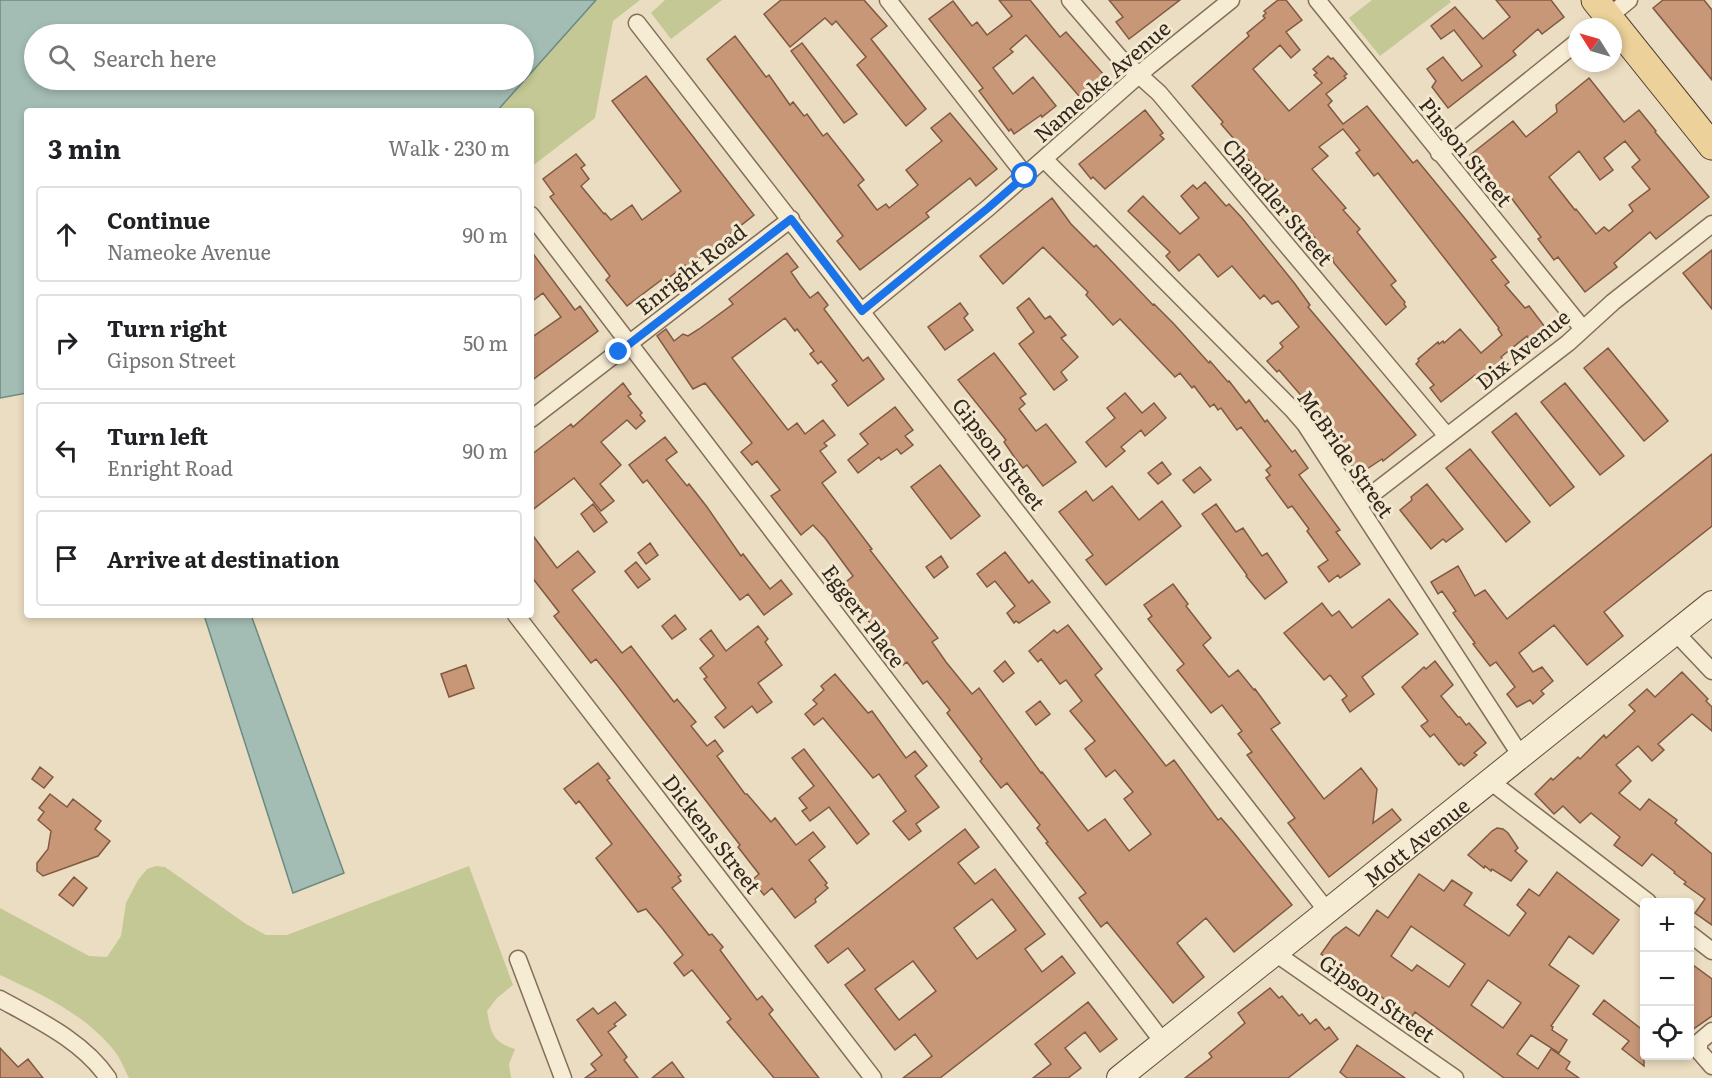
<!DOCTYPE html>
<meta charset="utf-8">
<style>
body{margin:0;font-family:Literata,serif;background:#f6f6f6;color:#202124}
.controls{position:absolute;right:18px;bottom:18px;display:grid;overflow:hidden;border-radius:6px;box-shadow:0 3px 9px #0003}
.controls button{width:54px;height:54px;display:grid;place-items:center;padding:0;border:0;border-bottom:2px solid #e0e0e0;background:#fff;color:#202124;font:30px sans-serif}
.compass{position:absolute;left:1568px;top:18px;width:54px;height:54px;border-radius:50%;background:#fff;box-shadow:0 3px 9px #0003;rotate:307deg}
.stop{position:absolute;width:18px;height:18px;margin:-14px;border:4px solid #1a73e8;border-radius:50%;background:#fff}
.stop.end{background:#1a73e8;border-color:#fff;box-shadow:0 2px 6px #0008}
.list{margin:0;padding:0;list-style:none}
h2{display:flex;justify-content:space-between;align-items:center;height:78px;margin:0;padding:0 24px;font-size:26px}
h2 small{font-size:20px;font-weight:400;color:#757577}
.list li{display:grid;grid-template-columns:39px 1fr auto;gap:18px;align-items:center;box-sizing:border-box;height:96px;margin:0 12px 12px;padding:0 12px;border:2px solid #e0e0e0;border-radius:6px}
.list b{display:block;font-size:22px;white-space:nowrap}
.list p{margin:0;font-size:20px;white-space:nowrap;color:#757577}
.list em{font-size:20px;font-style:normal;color:#757577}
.icon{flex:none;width:33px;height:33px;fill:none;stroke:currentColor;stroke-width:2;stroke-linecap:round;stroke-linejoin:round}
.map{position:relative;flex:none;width:1712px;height:1078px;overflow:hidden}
.search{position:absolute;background:#fff;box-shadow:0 3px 9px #0003;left:24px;top:24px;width:510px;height:66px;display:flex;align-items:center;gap:15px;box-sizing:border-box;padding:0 21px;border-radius:33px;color:#757577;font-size:22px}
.panel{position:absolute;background:#fff;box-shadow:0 3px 9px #0003;left:24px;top:108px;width:510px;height:510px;border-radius:6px}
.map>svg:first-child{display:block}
.green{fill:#c3c895}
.water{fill:#a3bdb5;stroke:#6b8a82;stroke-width:1.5;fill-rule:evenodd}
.building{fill:#c79778;stroke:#805941;stroke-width:1.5;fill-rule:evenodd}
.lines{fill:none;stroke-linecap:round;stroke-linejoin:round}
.street-casing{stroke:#836f59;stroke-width:19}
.secondary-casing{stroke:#64503d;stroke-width:26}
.primary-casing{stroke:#503d2e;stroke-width:29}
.street{stroke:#f6ebd3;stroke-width:16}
.secondary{stroke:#f6ebd3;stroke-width:24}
.primary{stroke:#ecd19a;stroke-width:27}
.route{stroke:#1a73e8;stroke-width:8}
.labels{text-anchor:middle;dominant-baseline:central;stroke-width:6;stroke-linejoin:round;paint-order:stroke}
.street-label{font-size:21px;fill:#33271d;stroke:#f3e8d0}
</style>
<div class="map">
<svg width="1712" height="1078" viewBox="0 0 1712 1078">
<rect width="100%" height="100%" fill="#ebddc1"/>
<path class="green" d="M489,0h151l-27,21 -18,97 -64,49v-56h-155l148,-31v-46z
M665,0h57l-51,39 -20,-26z
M1372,0h77l2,2 -71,54 -31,-38z
M156,866l9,1 81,57 20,11h21l182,-69 44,119 -16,13 -10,13c4,21 5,31 28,38l-6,15 2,14h-382c-4,-8 -8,-18 -13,-25 -29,-38 -73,-58 -116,-78v-67l89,48 18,1 14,-21 5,-33 12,-23 9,-11z"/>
<path class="water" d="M0,0h596l-99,111h-470v282l-27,5zM34,34h490v46h-490z
M204,615h47l93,258 -51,20z"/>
<path class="building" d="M781,0h83l23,26 -16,13 55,70 -20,17 -49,-61 9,-8 -30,-36 -4,4 -7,-7 -35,29 -26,-33z
M999,0h31l30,37 6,-5 38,43 -25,21 -53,-61 -16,14 3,3 -20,16 20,26 20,-17 23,29 -14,11 -1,-2 -27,19 -3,-5 -2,2 -30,-40 4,-3 -54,-69 24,-18 19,25 5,-4 10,13 25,-19z
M1109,0h71l-51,39 -13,-17 7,-5z
M1278,0h8l16,20 -16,12 14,18 -9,8 -11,-13 -27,24 36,42 33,-28 -8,-8 3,-2 -4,-4 15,-13 3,3 2,-1 14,16 -3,2 2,2 -20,16 6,7 -4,4 15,19 24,-18 46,57 4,-3 50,61 29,36 -5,3 18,22 -4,3 20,23 4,-2 16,21 -16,12 -2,-3 -26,21 7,7 -25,20 -8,-9 -34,27 -11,-14 4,-3 -18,-21 3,-3 -1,-2 20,-17 1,2 4,-3 1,2 16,-14 21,24 21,-18 -4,-6 1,-1 -121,-155 -4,3 -18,-23 4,-3 -17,-21 -24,18 9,9 -16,13 34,39 -3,2 17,19 -3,3 39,49 -5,4 14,17 -1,2 2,3 -20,18 -52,-62 -3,-11 -6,6 -14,-16 4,-4 -76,-89 2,-2 -20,-23 2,-2 -31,-36 57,-50 -2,-3 18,-15 -2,-2 3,-3 -2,-2z
M1496,0h55l13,17 -22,17 -4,-5 -25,22 3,4 -68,53 -16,-21 4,-6 -9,-12 16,-12 19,24 20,-15 -28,-36 -13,9 -10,-13 24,-19 28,32 27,-22z
M1663,0h41l8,10v70l-59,-72z
M735,36l31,41 3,-2 21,30 3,-3 11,14 3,-2 16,22 4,-3 37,47 -6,5 19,25 9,-6 3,4 29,-23 -12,-15 36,-29 -11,-13 19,-15 47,56 -21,17 -6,-8 -44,35 3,4 -69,53 -23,-29 6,-5 -136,-177z
M802,43l55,71 -13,9 -53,-72z
M646,76l108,139 -67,53 -2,-3 -19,15 -2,-2 -37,28 -21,-26 4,-4 -60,-79 4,-3 -11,-15 33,-25 9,11 -4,3 8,11 -8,7 23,28 1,-1 6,7 21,-15 10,15 39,-29 -69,-90z
M1589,78l35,44 15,-12 17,21 -1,1 54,65 -53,42 -6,-7 -36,31 3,4 -32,25 -27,-35 -4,3 -16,-21 3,-2 -29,-38 -3,3 -39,-47 43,-34 13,16 31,-25 -1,-7zM1625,141l15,19 -8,7 18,22 -21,16 4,6 -24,20 -5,-4 -8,7 -20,-25 -1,1 -26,-33 30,-26 21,29 13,-10 -9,-12z
M1145,110l18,23 -3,2 4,4 -59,50 -12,-12 -2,2 -12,-15z
M1205,182l21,24 3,-2 13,14 53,66 15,21 -2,2 108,128 -33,26 -1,-2 -24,16 -9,-13 3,-2 -23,-28 2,-2 -52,-60 -2,2 -10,-11 16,-14 -3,-4 19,-16 -21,-26 -6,3 -8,-9 -4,4 -28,-33 -14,11 -19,-23 -20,17 -13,-15 4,-4 -42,-41 15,-15 37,38 19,-16 -18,-22 12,-11 4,4z
M1052,198l19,26 23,23 2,-2 57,60 1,-1 20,20 35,39 1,-2 18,21 1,-1 17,22 3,-3 16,22 2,-2 25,32 3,-2 13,18 -9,7 41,55 -4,2 24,32 -20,14 -2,-3 -9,7 -11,-15 10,-7 -21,-29 2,-2 -17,-23 -4,2 -22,-30 4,-3 -4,-5 5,-4 -30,-39 -4,3 -16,-22 -3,2 -4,-6 -4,3 -16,-21 -2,2 -12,-15 -5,4 -55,-58 -7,6 -27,-30 2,-3 -45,-45 -40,37 -23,-28z
M1712,250v59l-29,-36z
M531,251l44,59 5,-4 18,25 -67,50v-43l30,-21 -18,-24 -12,9z
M787,253l11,14 -7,5 9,13 10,13 8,-6 10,13 -4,4 39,52 5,-4 16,22 -36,27 -16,-21 5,-4 -16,-20 -3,3 -8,-10 4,-3 -17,-22 -2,2 -10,-13 -53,40 56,72 9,-7 8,11 18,-14 12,15 -11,8 3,3 -7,5 16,21 -14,11 50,66 -2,1 68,88 -6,4 14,20 26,32 7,-6 62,85 1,-1 46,59 17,-12 24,32 22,-17 -27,-35 9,-7 -18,-22 -9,7 -21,-28 10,-8 -25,-30 12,-10 -16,-21 -6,4 -19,-25 -3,3 -9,-11 25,-21 3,3 11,-8 34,44 -7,6 71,91 8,-6 44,60 3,-2 13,15 58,72 -58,47 -28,-34 -29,25 27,34 -31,26 -66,-81 -6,5 -22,-29 7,-5 -40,-50 2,-1 -11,-14 3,-3 -33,-42 -6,5 -21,-27 2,-2 -35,-46 3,-3 -23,-29 -4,3 -16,-22 -4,3 -62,-79 12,-10 -28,-38 -12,-13 -12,10 -30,-39 9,-6 -23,-29 -5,4 -11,-13 11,-9 -47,-60 -12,6 -36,-53 9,-7 8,12 9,-7 5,2 11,-7 34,-25 -4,-5z
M1029,298l16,21 5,-3 10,12 6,7 -5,3 17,19 -17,15 6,8 -13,10 -35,-46 15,-12 -17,-24z
M960,303l8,11 -4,4 9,12 -28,20 -17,-23z
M1608,348l60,73 -24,20 -60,-73z
M994,353l32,41 -6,4 5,6 -6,5 17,22 10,-7 30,38 -33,24 -16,-21 -4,3 -8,-10 -11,-16 2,-2 -48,-60z
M623,383l8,11 -3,2 14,17 -2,2 5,6 -9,8 -9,-9 -26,22 20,23 -21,19 14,17 -13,10 -27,-33 -43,33v-56l40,-31 2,3z
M1565,383l59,73 -24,19 -59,-73z
M1125,393l17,20 12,-10 12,15 -21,18 -4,-6 -20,17 4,4 -19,16 -20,-25 29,-24 -8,-10z
M895,407l18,23 -8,6 8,9 -12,9 -4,-5 -16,11 -2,-3 -21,16 -10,-13 20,-16 -8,-10z
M1516,413l58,74 -24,19 -58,-74z
M665,437l12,15 -11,8 21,26 2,-2 18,23 34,49 2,-2 27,35 11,-9 11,14 -28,21 -16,-21 -8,6 -93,-120 -4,3 -14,-18z
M1470,449l60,73 -24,20 -60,-74z
M1712,454v72l-108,86 19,24 -36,29 -33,-40 -35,28 14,19 9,-5 11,14 -12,10 3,3 -11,10 -3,-4 -13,7 -10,-13 8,-7 -19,-25 -6,4 -17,-22 2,-1 -22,-30 3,-2 -14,-20 -4,3 -7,-12 27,-16 17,30 10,-6 22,29z
M1162,462l9,12 -13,10 -10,-11z
M940,465l40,51 -29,23 -40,-52z
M1200,467l11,13 -17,13 -11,-13z
M1427,484l36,45 -17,13 -3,-3 -12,10 -31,-39 12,-10 -1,-3z
M1112,486l27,34 23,-19 19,25 -75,59 -20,-25 7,-5 -34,-43 27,-21 7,10z
M593,504l14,18 -13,10 -13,-18z
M1216,504l20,28 7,-4 19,28 5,-3 20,29 -22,17 -19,-23 1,-1 -45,-61z
M531,533l26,35 21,-17 17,21 -23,18 50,63 9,-7 43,56 3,-3 19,23 -5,4 16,20 8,-6 8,11 -6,5 28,38h2l24,28 4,-4 21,27 17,-13 12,15 -16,13 18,23 -2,2 3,3 -13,11 1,3 -21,16 -23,-30 -8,7 -12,-15 7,-6 -21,-27 2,-2 -124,-161 -20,-25 -5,4 -37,-47 5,-4 -28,-36z
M650,543l8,12 -12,9 -8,-11z
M1005,552l24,31 3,-3 18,22 -31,21 -3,-2 -2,2 -7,-10 8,-7 -20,-25 -8,6 -10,-13z
M941,556l7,11 -14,11 -8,-11z
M636,562l14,17 -12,9 -13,-17z
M1173,584l15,20 -2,2 25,32 -8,7 26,32 9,-7 16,20 1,-1 25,34 -9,6 53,70 37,-31 16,21 -4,34 19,-14 9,11 -72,57 -41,-54 7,-5 -48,-63 5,-3 -14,-18 4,-3 -20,-26 -11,8 -34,-43 7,-6 -36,-45 4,-3 -8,-11z
M1389,599l29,35 -56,43 12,17 -24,18 -8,-12 5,-4 -17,-21 -6,5 -40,-47 38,-30 10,13 7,-5 13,17z
M675,615l11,14 -14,10 -10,-13z
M758,626l10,13 -3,3 17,23 -24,18 14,19 -15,11 -5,-7 -28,22 -9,-11 11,-9 -22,-29 3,-2 -7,-9 14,-12 -14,-17 11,-9 15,21z
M1005,661l9,12 -11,9 -9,-11z
M1435,661l18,24 -12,11 17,21h2l6,8 3,-2 17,20 -12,10 3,2 -13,11 -3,-3 -2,2 -25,-31 -4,3 -9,-11 7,-5 -26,-34 22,-20 2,2z
M466,665l8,23 -25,9 -8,-23z
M1682,672l26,27 -2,2 6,6v24l-20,-17 -34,30 6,6 -12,11 -14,-15 -22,19 15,16 -12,12 21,17 9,-11 28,21 -2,3 37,31v71l-17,-12 10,-14 -21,-15 2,-2 -12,-9 1,-1 -23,-18 -10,12 -28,-21 6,-8 -29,-24 -11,10 -17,-17 -9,8 -19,-20 16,-16 2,2 25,-23 2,2 24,-24 2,3 29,-27 -6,-6 18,-16 8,8z
M835,674l33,39 4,-2 34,47 9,-7 12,15 -12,10 24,31 -23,17 5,7 -12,9 -16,-19 13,-10 -27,-37 -6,4 -50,-60 -9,7 -9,-11 12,-10 -4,-4 11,-10 -3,-4z
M1040,701l10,13 -14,11 -10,-13z
M804,749l65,85 -12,10 -28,-37 -19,14 -8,-10 5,-3 -8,-10 15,-12 -22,-28z
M598,763l12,15 -3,2 74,95 -3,2 3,4 -9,7 37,47 3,-1 11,13 -3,3 37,50 5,-4 11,14 -4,4 50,64h-45l-47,-56 4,-3 -39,-49 -8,6 -10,-13 9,-8 -21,-27 -16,-19 -8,3 -42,-54 16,-14 -33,-43 -3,3 -12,-15z
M40,767l13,10 -9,11 -12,-9z
M50,794l17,13 6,-8 28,22 -6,8 15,12 -12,15 -55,20 -6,-5v-8l11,-14 3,-18 -13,-11 6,-8 -5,-4z
M1497,828l6,1 5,4 10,15 -3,3 12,10 -16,20 -19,-12 -1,2 -6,-5 -1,2 -16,-13 24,-24z
M965,829l14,18 -21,16 17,21 20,-15 50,65 -20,15 17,23 20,-16 13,17 -135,105h-37l29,-22 -17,-22 -20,16 -50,-65 20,-15 -17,-22 -20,15 -13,-17zM992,899l24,31 -39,29 -23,-31zM913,961l23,30 -37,29 -24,-31z
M1557,872l62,48 -26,34 -24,-18 -20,29 30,21 -28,40 2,1 -1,3 15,10 -8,13 -28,-18 -14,19 21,15 13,-20 19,13 -4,7 13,9h-75l-89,-66 -4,6 -90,-64 12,-17 13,-10 13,9 18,-26 11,8 31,-44 25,17 8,-11 20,13 -8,12 45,31 17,-23 -9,-8 12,-16 10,7zM1411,926l54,38 -16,23 -32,-22 -5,6 -21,-15zM1488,980l33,23 -18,25 -32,-23z
M74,877l13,11 -14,18 -14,-11z
M1689,962l23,17v37l-23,16z
M1270,988l9,10 3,-2 17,20 3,-2 8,10 6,-5 9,11 4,-3 9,12 -50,39h-103l27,-21 -3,-4 36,-30 -7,-10z
M1604,1000l40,31v35l-22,-17 7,-8 -36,-27z
M615,1002l11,13 -12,9 2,2 -8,6 19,25 -3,3 14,18h-53l11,-8 -5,-6 11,-9 -25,-35 16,-12 5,6z
M1088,1002l29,37 -17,13 -15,-20 -20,16 16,20 -13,10h-35l18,-14 -16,-20z
M1357,1045l22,15 26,18h-58l-7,-6z
M0,1048l18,19 10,-8 15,19h-43z
M672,1062l12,16h-32z"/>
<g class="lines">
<g class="street-casing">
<path id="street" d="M888,0l137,175
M1070,0l49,57 40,36 288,343
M1317,0l266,329
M637,23l690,888
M1596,27l33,-27
M1439,153l138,-111
M1044,159l248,250 13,15 216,332
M531,215l632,827
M862,311l126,-103 161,-142 82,-66
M531,419l260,-200
M1358,505l210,-162 45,-41 99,-78
M516,615l357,463
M1675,632l37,39
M1490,781l158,121
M1690,934l22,17
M1275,953l180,125
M518,959l45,119
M0,999c38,21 83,42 108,79
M1712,1031l-13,11v9l13,15"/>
</g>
<g class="secondary-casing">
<g id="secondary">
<path id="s1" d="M1119,1078l593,-475"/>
</g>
</g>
<g class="primary-casing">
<path id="primary" d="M1595,0l117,146"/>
</g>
<use href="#street" class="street"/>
<use href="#secondary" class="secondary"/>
<use href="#primary" class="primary"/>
</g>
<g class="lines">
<path class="route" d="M619,352l172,-133 71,92 126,-103 37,-32"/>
</g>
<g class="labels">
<g class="street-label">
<text transform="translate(1101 80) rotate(-41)">Nameoke Avenue</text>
<text transform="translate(1467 151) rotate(51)">Pinson Street</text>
<text transform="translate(1279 201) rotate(50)">Chandler Street</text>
<text transform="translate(690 268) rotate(-38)">Enright Road</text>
<text transform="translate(1522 348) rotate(-39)">Dix Avenue</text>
<text transform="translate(1000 453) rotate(52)">Gipson Street</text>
<text transform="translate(1347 453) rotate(55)">McBride Street</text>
<text transform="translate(865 615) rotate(53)">Eggert Place</text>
<text transform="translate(713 833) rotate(52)">Dickens Street</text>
<text stroke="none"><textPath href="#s1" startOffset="380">Mott Avenue</textPath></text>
<text transform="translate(1378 997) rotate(35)">Gipson Street</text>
</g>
</g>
</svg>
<div class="controls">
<button>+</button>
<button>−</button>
<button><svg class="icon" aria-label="locate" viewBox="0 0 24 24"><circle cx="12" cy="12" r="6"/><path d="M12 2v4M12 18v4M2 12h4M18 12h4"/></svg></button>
</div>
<svg class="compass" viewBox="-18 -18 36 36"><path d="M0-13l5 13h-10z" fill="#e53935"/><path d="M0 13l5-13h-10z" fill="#757577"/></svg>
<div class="stop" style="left:1025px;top:176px"></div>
<div class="stop end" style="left:619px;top:352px"></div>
<div class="search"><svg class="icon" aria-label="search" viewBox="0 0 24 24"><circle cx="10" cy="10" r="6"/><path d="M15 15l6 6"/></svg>Search here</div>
<section class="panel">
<h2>3 min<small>Walk · 230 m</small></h2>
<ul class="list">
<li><svg class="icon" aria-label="ahead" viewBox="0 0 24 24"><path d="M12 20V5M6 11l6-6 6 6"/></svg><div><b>Continue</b><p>Nameoke Avenue</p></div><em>90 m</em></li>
<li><svg class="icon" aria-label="right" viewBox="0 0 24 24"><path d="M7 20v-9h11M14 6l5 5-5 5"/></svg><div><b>Turn right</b><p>Gipson Street</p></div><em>50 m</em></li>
<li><svg class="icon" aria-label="left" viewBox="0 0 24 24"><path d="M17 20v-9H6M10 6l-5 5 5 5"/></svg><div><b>Turn left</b><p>Enright Road</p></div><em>90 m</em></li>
<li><svg class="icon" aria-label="arrive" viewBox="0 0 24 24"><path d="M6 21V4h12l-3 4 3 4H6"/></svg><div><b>Arrive at destination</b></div></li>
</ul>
</section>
</div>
